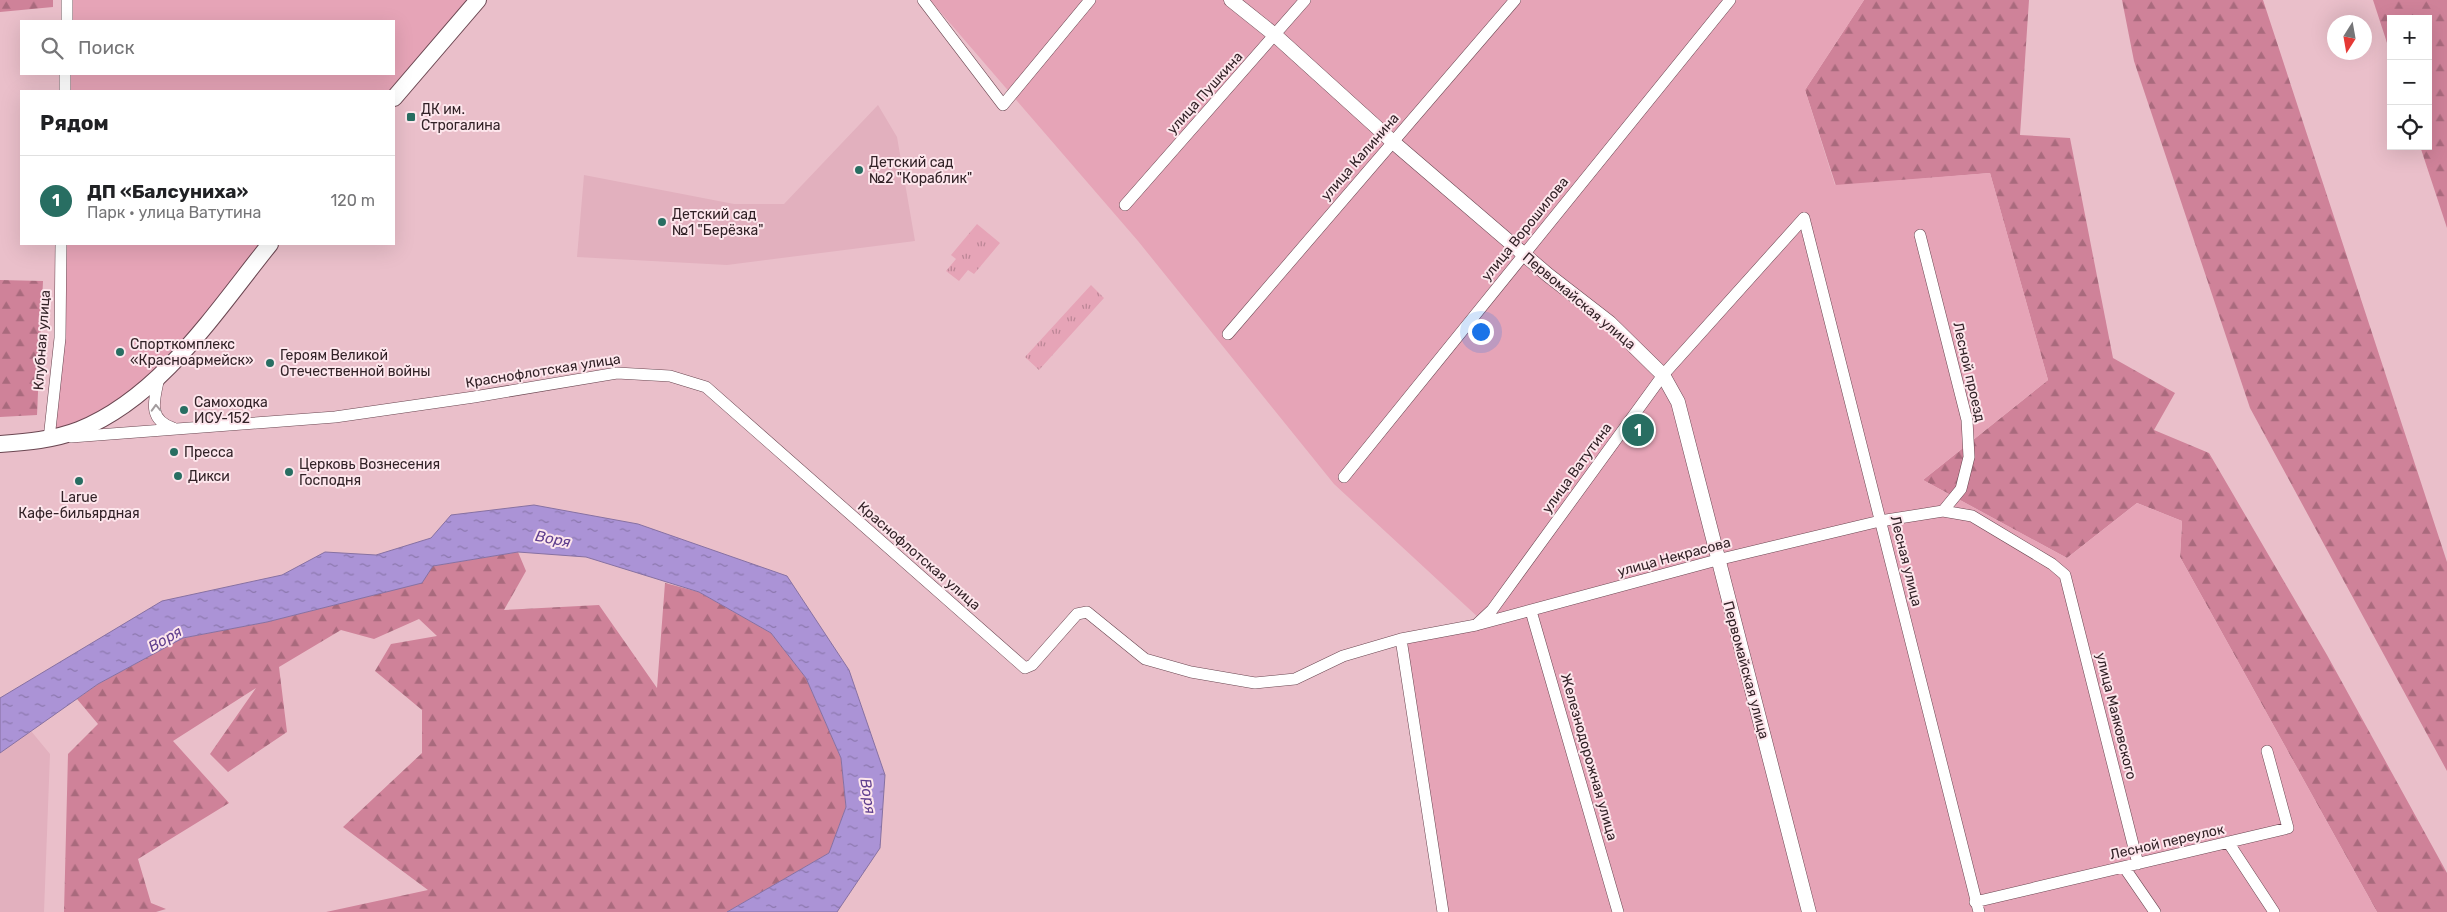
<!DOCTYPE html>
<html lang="ru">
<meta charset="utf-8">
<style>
body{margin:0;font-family:Rubik,sans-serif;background:#f6f6f6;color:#202124}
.controls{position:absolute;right:15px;top:15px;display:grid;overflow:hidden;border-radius:0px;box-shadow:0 5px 20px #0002}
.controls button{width:45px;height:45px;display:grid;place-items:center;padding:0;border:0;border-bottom:1px solid #e0e0e0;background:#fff;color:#202124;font:25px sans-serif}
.compass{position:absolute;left:2327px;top:15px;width:45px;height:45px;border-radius:50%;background:#fff;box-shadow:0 5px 20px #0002;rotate:191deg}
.you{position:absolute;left:1480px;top:331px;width:18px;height:18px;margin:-12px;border:4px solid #fff;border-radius:50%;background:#1a73e8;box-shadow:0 0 0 8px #1a73e833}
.badge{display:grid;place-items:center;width:32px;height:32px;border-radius:50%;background:#286e62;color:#fff;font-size:16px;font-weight:700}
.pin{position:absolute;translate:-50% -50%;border:2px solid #fff;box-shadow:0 1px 5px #0006}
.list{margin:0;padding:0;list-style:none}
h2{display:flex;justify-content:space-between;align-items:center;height:65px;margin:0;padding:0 20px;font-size:21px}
h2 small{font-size:16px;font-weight:400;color:#757577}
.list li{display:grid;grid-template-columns:32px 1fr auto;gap:15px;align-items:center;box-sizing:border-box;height:90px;padding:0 20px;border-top:1px solid #e0e0e0}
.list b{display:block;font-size:19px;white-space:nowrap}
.list p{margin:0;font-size:16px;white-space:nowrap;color:#757577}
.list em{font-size:16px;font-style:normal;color:#757577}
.icon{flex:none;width:28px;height:28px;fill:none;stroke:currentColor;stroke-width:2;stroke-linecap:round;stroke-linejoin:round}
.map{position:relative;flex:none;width:2447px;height:912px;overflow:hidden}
.search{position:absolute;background:#fff;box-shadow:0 5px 20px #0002;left:20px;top:20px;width:375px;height:55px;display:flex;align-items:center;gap:12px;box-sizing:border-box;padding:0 18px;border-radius:0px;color:#757577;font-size:19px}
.panel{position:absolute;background:#fff;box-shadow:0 5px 20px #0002;left:20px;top:90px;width:375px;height:155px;border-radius:0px}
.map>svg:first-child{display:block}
.built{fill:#e2b0be}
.grass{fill:url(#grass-tufts)}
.forest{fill:url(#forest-firs)}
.garden{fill:#e6a4b7}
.water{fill:url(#water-ripples);stroke:#8771a2}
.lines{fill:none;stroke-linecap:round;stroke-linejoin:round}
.minor-casing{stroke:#6a4651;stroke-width:12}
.tertiary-casing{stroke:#6a4651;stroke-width:15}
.secondary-casing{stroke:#6a4651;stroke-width:18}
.minor{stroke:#fff;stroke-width:11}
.tertiary{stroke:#fff;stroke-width:14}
.secondary{stroke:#fff;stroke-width:16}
.oneway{stroke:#a39c9e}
.poi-dot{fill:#286e62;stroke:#fde6ec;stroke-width:2}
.labels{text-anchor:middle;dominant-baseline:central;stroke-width:4;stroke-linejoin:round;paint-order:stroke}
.street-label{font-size:14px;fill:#322227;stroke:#fde6ec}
.poi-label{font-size:14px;fill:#322227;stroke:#fde6ec;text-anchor:start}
.water-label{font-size:15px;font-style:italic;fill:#5e3d8d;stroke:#fde6ec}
</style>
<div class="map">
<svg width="2447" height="912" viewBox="0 0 2447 912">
<defs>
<pattern id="grass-tufts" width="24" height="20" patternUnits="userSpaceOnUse" patternTransform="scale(1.25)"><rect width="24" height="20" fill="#e6a4b7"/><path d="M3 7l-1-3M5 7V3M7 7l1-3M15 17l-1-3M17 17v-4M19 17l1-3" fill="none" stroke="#bb8595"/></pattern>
<pattern id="forest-firs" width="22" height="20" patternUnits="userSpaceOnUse" patternTransform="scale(1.25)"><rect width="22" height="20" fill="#cf8299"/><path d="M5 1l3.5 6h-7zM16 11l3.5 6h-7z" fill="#a96a7d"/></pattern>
<pattern id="water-ripples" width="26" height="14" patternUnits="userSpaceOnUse" patternTransform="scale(1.25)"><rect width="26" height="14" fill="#ab93d6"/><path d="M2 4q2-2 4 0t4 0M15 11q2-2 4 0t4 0" fill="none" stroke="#8c78ae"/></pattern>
</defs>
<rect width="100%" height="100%" fill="#eabfca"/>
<path class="built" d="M878,105l19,32 18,104 -188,24 -150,-8 7,-82 150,29h50z
M31,731l19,23 -6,158h-44v-159z"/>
<path class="grass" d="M977,224l23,19 -26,31 -6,-4 -9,11 -13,-10 10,-12 -5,-4z
M1091,285l13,13 -65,72 -14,-13z"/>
<path class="forest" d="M0,0h53v7l-53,5z
M1864,0h165l-9,135 50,3 43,220 62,35 -21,37 55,23 118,202 120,218v39h-70l-197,-355 2,-36 -45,-18 -70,55 -144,-78 125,-100 -58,-207 -154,13 -31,-96z
M2122,0h141l184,562v209l-197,-363 -116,-347z
M2373,0h74v228l-27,-82h8v-127h-37v36z
M0,280l43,1 -6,134 -37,2z
M518,552l8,19 -22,39 95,-5 58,83 8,-105 34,9 72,41 35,45 35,80 5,49 -17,46 -102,59h-401l102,-22 -85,-63 79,-74v-43l-47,-39 16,-27 46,-8 -18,-17 -45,20 -33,-9 -62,37 8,65 -59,40 -18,-18 46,-66 -83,53 56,62 -91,56 13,44 15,6 -10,3h-92l4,-158 30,-30 -21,-25 21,-15 85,-46 84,-16 154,-39 12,-17z"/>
<path class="garden" d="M67,0h411l-84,91h-329v-17h329v-53h-327z
M930,0h934l-59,90 30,95 155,-12 58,207 -125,100 144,78 70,-55 45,18 -2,36 197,355h-935l-42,-268 80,-25 -146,-135 -196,-243z
M61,244h209l-141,160 -79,35z"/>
<path class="water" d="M534,505l104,19 149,52 62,94 36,105 -5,73 -43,64h-110l102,-59 17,-46 -5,-49 -35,-80 -35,-45 -72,-41 -113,-35 -68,-5 -85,14 -11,17 -155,39 -84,16 -85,46 -98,69v-55l162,-97 120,-26 43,-23 51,3 55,-17 20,-23z"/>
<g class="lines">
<g class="minor-casing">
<path id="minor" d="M923,0l80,105 87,-105
M67,21v-21
M65,91v-17
M1125,205l180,-205
M1804,218l175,694
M1920,235l47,185 2,37 -8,32 -18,22
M1228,334l287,-334
M159,377c-4,21 -13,42 14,51
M71,437l264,-20 139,-20 143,-24 53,3 36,11 319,281 7,-3 45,-51 10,-2 58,47 46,13 64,11 40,-4 48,-23 58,-17 75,-14 241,-65 163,-39 63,-10 29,5 80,48 13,11 73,289
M55,438l-6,1 11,-101 1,-94
M1344,477l386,-477
M1531,611l87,301
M1476,625l16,-15 171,-235 141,-157
M1401,639l42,273
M2228,842l46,70
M2124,867l31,45
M1975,902l313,-74 -21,-77"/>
</g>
<g class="tertiary-casing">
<path id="tertiary" d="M1231,0l45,36 117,106 155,133 62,48 53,52 15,27 131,510"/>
</g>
<g class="secondary-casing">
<path id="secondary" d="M394,98l84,-98
M0,444c27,-2 53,-4 79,-14 82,-33 137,-119 191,-186"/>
</g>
<use href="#minor" class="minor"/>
<use href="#tertiary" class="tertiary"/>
<use href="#secondary" class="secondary"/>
</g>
<defs><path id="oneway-chevron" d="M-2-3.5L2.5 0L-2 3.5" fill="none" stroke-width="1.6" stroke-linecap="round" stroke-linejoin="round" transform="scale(1.25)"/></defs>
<use class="oneway" href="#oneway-chevron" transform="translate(156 408) rotate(-92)"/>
<g class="poi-dot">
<rect x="406" y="112" width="10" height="10" rx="2.5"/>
<circle cx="859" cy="170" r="5"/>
<circle cx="662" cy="222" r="5"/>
<circle cx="120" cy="352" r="5"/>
<circle cx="270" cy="363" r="5"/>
<circle cx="184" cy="410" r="5"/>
<circle cx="174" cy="452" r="5"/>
<circle cx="289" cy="472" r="5"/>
<circle cx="178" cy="476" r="5"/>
<circle cx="79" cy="481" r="5"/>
</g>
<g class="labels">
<g class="street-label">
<text transform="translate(1205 93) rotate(-48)">улица Пушкина</text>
<text transform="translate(1360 157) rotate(-49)">улица Калинина</text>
<text transform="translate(1525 229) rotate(-51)">улица Ворошилова</text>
<text transform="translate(1579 301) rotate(40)">Первомайская улица</text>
<text transform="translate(42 340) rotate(-86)">Клубная улица</text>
<text transform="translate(543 371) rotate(-9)">Краснофлотская улица</text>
<text transform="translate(1969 372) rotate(77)">Лесной проезд</text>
<text transform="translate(1577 468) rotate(-54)">улица Ватутина</text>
<text transform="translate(919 556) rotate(41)">Краснофлотская улица</text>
<text transform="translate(1674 557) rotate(-15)">улица Некрасова</text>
<text transform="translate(1906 561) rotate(76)">Лесная улица</text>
<text transform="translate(1746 670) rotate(75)">Первомайская улица</text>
<text transform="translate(2116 716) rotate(76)">улица Маяковского</text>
<text transform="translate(1589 757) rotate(74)">Железнодорожная улица</text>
<text transform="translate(2167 842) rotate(-13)">Лесной переулок</text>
</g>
<g class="poi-label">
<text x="421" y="109">ДК им.<tspan x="421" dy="16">Строгалина</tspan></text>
<text x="869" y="162">Детский сад<tspan x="869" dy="16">№2 "Кораблик"</tspan></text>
<text x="672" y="214">Детский сад<tspan x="672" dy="16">№1 "Берёзка"</tspan></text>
<text x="130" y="344">Спорткомплекс<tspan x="130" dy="16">«Красноармейск»</tspan></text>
<text x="280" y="355">Героям Великой<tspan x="280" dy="16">Отечественной войны</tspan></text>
<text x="194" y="402">Самоходка<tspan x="194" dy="16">ИСУ-152</tspan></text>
<text x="184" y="452">Пресса</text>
<text x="299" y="464">Церковь Вознесения<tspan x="299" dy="16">Господня</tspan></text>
<text x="188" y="476">Дикси</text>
<text x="79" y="497" text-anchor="middle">Larue<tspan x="79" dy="16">Кафе-бильярдная</tspan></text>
</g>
<g class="water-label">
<text transform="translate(553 539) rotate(11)">Воря</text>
<text transform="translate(165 639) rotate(-30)">Воря</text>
<text transform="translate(868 796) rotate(81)">Воря</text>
</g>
</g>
</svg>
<div class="controls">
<button>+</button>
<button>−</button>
<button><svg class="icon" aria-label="locate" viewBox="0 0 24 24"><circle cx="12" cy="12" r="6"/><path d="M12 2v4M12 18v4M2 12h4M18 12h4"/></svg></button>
</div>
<svg class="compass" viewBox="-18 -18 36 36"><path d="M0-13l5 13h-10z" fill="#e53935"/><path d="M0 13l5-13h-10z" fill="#757577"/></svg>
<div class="you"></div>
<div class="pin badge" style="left:1638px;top:430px">1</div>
<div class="search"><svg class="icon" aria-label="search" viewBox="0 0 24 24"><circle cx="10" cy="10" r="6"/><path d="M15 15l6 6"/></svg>Поиск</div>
<section class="panel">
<h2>Рядом<small></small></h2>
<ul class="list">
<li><span class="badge">1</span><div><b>ДП «Балсуниха»</b><p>Парк · улица Ватутина</p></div><em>120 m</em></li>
</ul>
</section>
</div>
